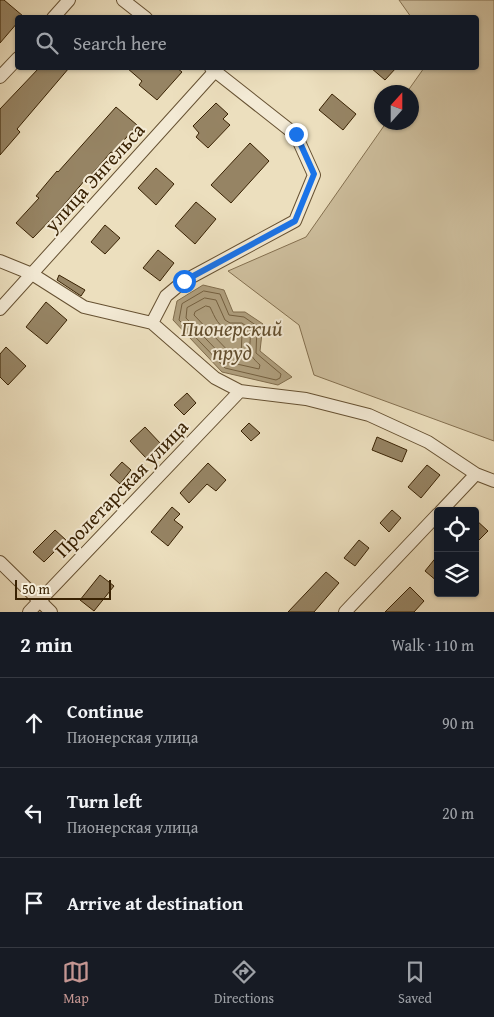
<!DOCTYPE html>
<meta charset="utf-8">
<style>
body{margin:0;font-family:"Gentium Book Plus",serif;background:#20242c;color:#f1f3f6}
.controls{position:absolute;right:15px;bottom:15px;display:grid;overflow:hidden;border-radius:5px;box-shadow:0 1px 4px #0004}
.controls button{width:45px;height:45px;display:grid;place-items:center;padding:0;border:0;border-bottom:1px solid #363941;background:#171b24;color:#f1f3f6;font:25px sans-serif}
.compass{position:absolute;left:374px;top:85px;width:45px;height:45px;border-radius:50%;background:#171b24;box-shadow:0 1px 4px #0004;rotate:21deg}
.scale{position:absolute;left:15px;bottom:12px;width:96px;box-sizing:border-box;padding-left:5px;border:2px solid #392203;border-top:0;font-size:14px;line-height:18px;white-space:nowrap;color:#392203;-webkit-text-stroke:4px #f3ead5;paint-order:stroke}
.stop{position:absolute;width:15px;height:15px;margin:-11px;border:4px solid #1a73e8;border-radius:50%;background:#fff}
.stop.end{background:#1a73e8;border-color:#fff;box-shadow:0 1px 5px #0008}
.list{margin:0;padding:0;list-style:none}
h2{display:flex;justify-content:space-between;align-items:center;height:65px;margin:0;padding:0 20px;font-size:21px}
h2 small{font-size:16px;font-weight:400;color:#9ea1a6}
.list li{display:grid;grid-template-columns:32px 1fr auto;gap:15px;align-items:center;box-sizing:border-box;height:90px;padding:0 20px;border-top:1px solid #363941}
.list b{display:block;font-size:19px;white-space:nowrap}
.list p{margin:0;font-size:16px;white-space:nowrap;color:#9ea1a6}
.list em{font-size:16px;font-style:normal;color:#9ea1a6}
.icon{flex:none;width:28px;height:28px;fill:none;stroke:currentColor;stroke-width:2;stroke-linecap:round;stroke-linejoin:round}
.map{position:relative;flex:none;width:494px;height:612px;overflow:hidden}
.search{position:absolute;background:#171b24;box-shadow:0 1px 4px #0004;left:15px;right:15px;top:15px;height:55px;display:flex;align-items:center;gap:12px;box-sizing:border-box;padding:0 18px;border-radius:5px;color:#9ea1a6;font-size:19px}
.sheet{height:335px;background:#171b24}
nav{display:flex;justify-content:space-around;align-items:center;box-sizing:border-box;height:70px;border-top:1px solid #363941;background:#171b24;font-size:14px;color:#9ea1a6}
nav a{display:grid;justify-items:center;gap:2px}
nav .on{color:#c59692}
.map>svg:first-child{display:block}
.green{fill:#cebf9e;stroke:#847050}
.water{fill:#af9f7e;stroke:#806d4d}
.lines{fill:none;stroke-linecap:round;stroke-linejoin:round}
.shore{stroke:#746040;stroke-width:1}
.building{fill:#968464;stroke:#392203}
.minor-casing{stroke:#665132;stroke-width:14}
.minor{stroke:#f3ead5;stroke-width:12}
.route{stroke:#1a73e8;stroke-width:6}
.labels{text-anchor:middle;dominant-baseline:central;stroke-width:4;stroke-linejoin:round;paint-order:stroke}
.street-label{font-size:20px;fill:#392203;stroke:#f3ead5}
.water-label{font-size:21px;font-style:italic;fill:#624e2e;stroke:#f3ead5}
</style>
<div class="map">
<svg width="494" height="612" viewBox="0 0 494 612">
<rect width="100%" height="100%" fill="#ecdfbe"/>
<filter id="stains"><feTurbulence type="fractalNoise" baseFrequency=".004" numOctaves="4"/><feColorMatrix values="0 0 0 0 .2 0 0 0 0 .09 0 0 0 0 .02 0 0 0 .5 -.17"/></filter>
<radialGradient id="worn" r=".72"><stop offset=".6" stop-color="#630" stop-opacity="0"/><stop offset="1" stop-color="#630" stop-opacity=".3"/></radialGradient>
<path class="green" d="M399,0h95v441l-180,-66 -15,-50 -71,-54 78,-34 80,-114 26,-1v-30h-5l17,-24h52v-50l-65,-1z"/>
<path class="water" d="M203,285l21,5 9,22h12l18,12 -3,27 32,26 -14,8 -56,-13 -49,-52 4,-19z"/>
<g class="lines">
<path class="shore" d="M204,291l16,3 9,21 15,2 13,9 -1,27 25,21 -1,4 -4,2 -51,-12 -46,-48 3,-16z
M205,298l11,2 9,20 5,3h12l8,6c2,19 -6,22 10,36l-1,4 -31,-7 -42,-44 1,-10z
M206,306l4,1c5,10 8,21 21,23 5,1 7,0 11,3l-1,24 -9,-2 -38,-40 1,-3z"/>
</g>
<path class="building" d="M0,0h4l19,16 -5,2v4l-18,21z
M39,68h30l-52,61 3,3 -20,23v-46z
M127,68h50l5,4 -25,28 -18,-15 3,-4z
M371,68h25l-11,12z
M332,94l24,20 -13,16 -24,-20z
M216,103l12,11 -5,5 7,6 -22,23 -12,-11 3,-4 -6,-7z
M116,107l21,18 -24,28 -2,-1 -25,29 -1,-1 -28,33 -24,25 -17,-15 23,-25 -3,-2 21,-25 1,1z
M250,143l19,18 -38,42 -20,-18z
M156,168l18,16 -18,21 -18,-17z
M196,202l20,17 -21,25 -20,-18z
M105,225l15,13 -15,16 -14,-12z
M158,250l16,13 -14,18 -17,-13z
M59,275l26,15 -4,6 -24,-16z
M46,302l21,18 -20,24 -21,-17z
M6,347l20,19 -18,19 -8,-8v-23z
M187,393l9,10 -12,12 -10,-10z
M249,423l11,10 -9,8 -10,-10z
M145,427l16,17 -15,14 -16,-17z
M377,437l30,13 -5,12 -30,-12z
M122,462l9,8 -11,14 -10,-9z
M208,463l18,17 -10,11 -9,-7 -18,19 -9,-10z
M427,465l13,10 -19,23 -13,-11z
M172,507l8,7 -6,6 9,7 -15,19 -17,-14z
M392,510l9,8 -12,14 -9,-9z
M475,519l13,12 -13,13z
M55,530l11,10 -22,22 -11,-10z
M359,540l10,8 -14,18 -11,-8z
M438,555v27l-13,-11z
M326,572l13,11 -25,29h-26z
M100,575l14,11 -20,25 -14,-11z
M410,587l14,14 -10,11h-29z"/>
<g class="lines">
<g class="minor-casing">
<path id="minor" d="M123,0l23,18
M53,18l16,-18
M0,77l18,-19
M0,261l32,13 52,33 68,16 63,55 25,13 66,8 63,16 59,27 48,32 18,7
M0,309l215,-238
M152,323l14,-27 18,-15 111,-60 19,-46 -18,-40 -85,-67
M441,511l35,-37
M0,562l51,50
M29,612l211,-221
M345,612l93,-98"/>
</g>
<use href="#minor" class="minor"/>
</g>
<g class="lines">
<path class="route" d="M184,281l111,-60 19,-47 -18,-40"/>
</g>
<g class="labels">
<g class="street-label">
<text transform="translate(94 177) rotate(-48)">улица Энгельса</text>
<text transform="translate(121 488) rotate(-46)">Пролетарская улица</text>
</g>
<g class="water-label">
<text x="232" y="328">Пионерский<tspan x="232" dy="24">пруд</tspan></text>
</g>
</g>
<rect width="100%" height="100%" filter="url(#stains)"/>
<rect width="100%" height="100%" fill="url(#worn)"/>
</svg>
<div class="controls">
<button><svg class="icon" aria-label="locate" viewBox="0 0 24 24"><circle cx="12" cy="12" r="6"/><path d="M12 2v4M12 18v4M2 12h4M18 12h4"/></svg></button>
<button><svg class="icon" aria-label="layers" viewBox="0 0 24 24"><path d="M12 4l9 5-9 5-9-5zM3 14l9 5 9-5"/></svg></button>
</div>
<svg class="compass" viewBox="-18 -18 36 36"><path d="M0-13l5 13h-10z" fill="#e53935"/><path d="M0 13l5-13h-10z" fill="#9ea1a6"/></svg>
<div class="scale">50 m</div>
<div class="stop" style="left:184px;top:281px"></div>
<div class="stop end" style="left:296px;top:134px"></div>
<div class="search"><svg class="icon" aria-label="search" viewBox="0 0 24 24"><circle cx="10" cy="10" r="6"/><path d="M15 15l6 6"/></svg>Search here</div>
</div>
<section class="sheet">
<h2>2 min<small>Walk · 110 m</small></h2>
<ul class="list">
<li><svg class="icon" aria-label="ahead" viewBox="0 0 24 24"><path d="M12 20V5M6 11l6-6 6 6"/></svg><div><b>Continue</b><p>Пионерская улица</p></div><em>90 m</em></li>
<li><svg class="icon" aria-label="left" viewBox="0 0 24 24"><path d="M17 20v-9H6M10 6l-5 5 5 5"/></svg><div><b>Turn left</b><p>Пионерская улица</p></div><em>20 m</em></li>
<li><svg class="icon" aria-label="arrive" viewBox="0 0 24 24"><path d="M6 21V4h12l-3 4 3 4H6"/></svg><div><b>Arrive at destination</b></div></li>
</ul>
</section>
<nav>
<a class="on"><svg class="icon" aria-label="map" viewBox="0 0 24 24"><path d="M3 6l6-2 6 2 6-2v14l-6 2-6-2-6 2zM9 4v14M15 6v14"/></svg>Map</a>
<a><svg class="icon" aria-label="directions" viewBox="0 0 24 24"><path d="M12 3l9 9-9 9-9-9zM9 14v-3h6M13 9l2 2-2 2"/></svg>Directions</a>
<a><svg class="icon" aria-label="saved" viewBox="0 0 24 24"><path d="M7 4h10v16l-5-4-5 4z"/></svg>Saved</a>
</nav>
